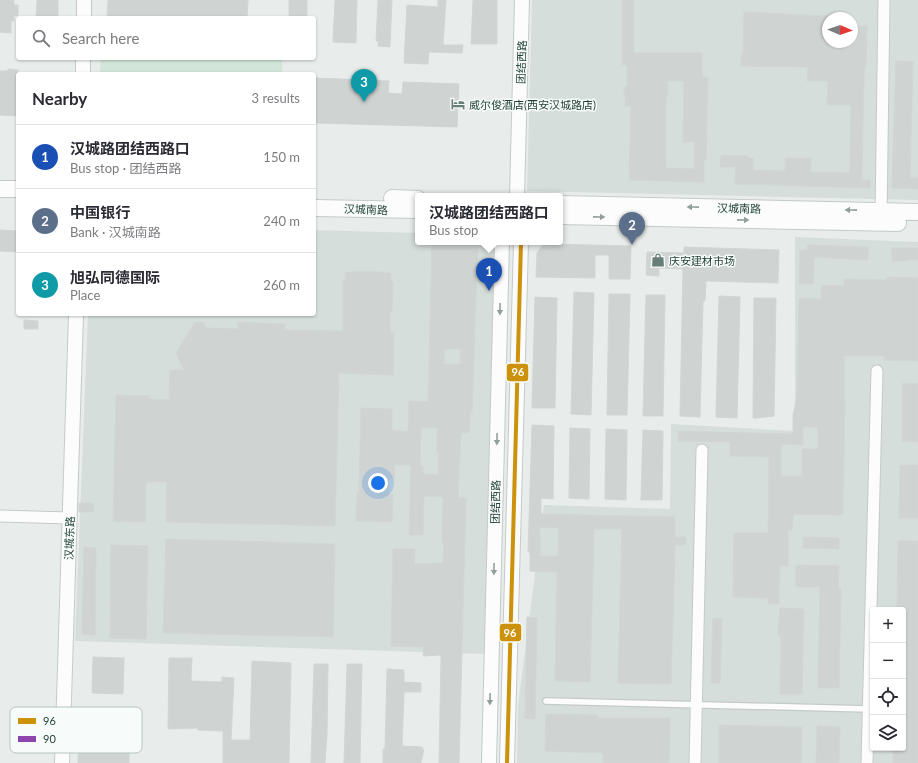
<!DOCTYPE html>
<meta charset="utf-8">
<style>
body{margin:0;font-family:Lato,"Noto Sans SC",sans-serif;background:#f2f2f3;color:#2b2b33}
.controls{position:absolute;right:12px;bottom:12px;display:grid;overflow:hidden;border-radius:4px;box-shadow:0 1px 3px #0004}
.controls button{width:36px;height:36px;display:grid;place-items:center;padding:0;border:0;border-bottom:1px solid #e1e1e2;background:#fff;color:#2b2b33;font:20px sans-serif}
.compass{position:absolute;left:822px;top:12px;width:36px;height:36px;border-radius:50%;background:#fff;box-shadow:0 1px 3px #0004;rotate:92deg}
.you{position:absolute;left:378px;top:483px;width:14px;height:14px;margin:-10px;border:3px solid #fff;border-radius:50%;background:#1a73e8;box-shadow:0 0 0 6px #1a73e833}
.badge{display:grid;place-items:center;width:26px;height:26px;border-radius:50%;background:#2563eb;color:#fff;font-size:13px;font-weight:700}
.pin{position:absolute;translate:-50% -33px;filter:drop-shadow(0 1px 2px #0008)}
.pin::after{content:'';position:absolute;top:21px;width:14px;height:12px;background:inherit;clip-path:polygon(0 0,100% 0,50% 100%)}
.popup{position:absolute;left:415px;top:193px;width:148px;height:52px;box-sizing:border-box;display:grid;place-content:center;border-radius:4px;background:#fff;filter:drop-shadow(0 1px 3px #0005);font-size:13px;white-space:nowrap;color:#7c7c81}
.popup b{font-size:15px;color:#2b2b33}
.popup::after{content:'';position:absolute;left:50%;top:100%;margin-left:-8px;border:8px solid transparent;border-top-color:#fff}
.list{margin:0;padding:0;list-style:none}
h2{display:flex;justify-content:space-between;align-items:center;height:52px;margin:0;padding:0 16px;font-size:17px}
h2 small{font-size:13px;font-weight:400;color:#7c7c81}
.list li{display:grid;grid-template-columns:26px 1fr auto;gap:12px;align-items:center;box-sizing:border-box;height:64px;padding:0 16px;border-top:1px solid #e1e1e2}
.list b{display:block;font-size:15px;white-space:nowrap}
.list p{margin:0;font-size:13px;white-space:nowrap;color:#7c7c81}
.list em{font-size:13px;font-style:normal;color:#7c7c81}
.icon{flex:none;width:22px;height:22px;fill:none;stroke:currentColor;stroke-width:2;stroke-linecap:round;stroke-linejoin:round}
.map{position:relative;flex:none;width:918px;height:763px;overflow:hidden}
.search{position:absolute;background:#fff;box-shadow:0 1px 3px #0004;left:16px;top:16px;width:300px;height:44px;display:flex;align-items:center;gap:10px;box-sizing:border-box;padding:0 14px;border-radius:4px;color:#7c7c81;font-size:15px}
.panel{position:absolute;background:#fff;box-shadow:0 1px 3px #0004;left:16px;top:72px;width:300px;height:244px;border-radius:4px}
.map>svg:first-child{display:block}
.built{fill:#d6dedb;fill-rule:evenodd}
.green{fill:#d1e6d8}
.building{fill:#cfd4d2;stroke:#d1d6d4;fill-rule:evenodd}
.lines{fill:none;stroke-linecap:round;stroke-linejoin:round}
.service-casing{stroke:#c5cac8;stroke-width:8}
.minor-casing{stroke:#c5cac8;stroke-width:13}
.tertiary-casing{stroke:#c5cac8;stroke-width:16}
.secondary-casing{stroke:#c3cbc8;stroke-width:18}
.service{stroke:#fcfcfc;stroke-width:5.5}
.minor{stroke:#fcfcfc;stroke-width:11}
.tertiary{stroke:#fcfcfc;stroke-width:14}
.secondary{stroke:#fcfcfc;stroke-width:16}
.bus-1-casing{stroke:#f7fbf9;stroke-width:7}
.bus-1{stroke:#cd920c;stroke-width:4}
.oneway{fill:#909f9b}
.labels{text-anchor:middle;dominant-baseline:central;stroke-width:3;stroke-linejoin:round;paint-order:stroke}
.street-label{font-size:11px;fill:#24423a;stroke:#f7fbf9}
.poi-label{font-size:11px;fill:#24423a;stroke:#f7fbf9;text-anchor:start}
.key{fill:#f7fbf9;stroke:#b8c4c0;stroke-width:1}
.key-label{font-size:11px;fill:#24423a}
.line-badge{stroke:#f7fbf9;stroke-width:1.5}
.badge-label{font-size:11px;text-anchor:middle;font-weight:bold;fill:#fff}
</style>
<div class="map">
<svg width="918" height="763" viewBox="0 0 918 763">
<rect width="100%" height="100%" fill="#e8edeb"/>
<path class="built" d="M532,0h386v200l-391,-9zM828,18h24v24h-24z
M314,230l104,3v9h78l-11,412 -410,-13 13,-327h226z
M795,237l123,5v521h-401l1,-58 26,-200 126,4 1,-85 124,7zM873,610h30v138h-30z"/>
<path class="green" d="M101,58h181v16h-182z"/>
<path class="building" d="M0,0h14v5h4v11l-4,-1v6h-3v12l-11,-1z
M37,0h21v18h-22z
M108,0h140l-1,18h-140z
M289,0h18v18h-18z
M335,0h22l-1,43 -23,-1z
M378,0h14l-2,47 -12,-1v-5h-2z
M438,0h8l-3,45h20l-1,8 -33,-1 -1,12 -24,-1 3,-58 31,2z
M473,0h24v44h-26z
M622,0h12v53h68v24h6l-2,83h-2v22l-75,-2 2,-74h-6l1,-11h-2v-8h3v-22h-5zM668,81h16l-1,61h12l-1,27 -28,-1v-72h2z
M744,12l84,4v26h28l1,-16h10l-1,39h-1l-1,12 -2,96v7h8v8l-135,-4 1,-17h-16l1,-12 27,1v2h5v12l32,1v-13h26v14l39,1 1,-68h-24l1,-24h-21l1,-14 -67,-1v-11h2z
M896,61l17,1 -3,116h8v11l-26,-1z
M8,69l10,1v46l-18,-1v-44h8z
M314,78l75,3 -1,12 14,1 1,-12 56,2 -2,43 -143,-4z
M0,230l18,1v21l-18,-1z
M432,242h46l-6,170h-2l-1,21 -8,-1 -3,66h8l-7,265h-20l2,-108 -18,1 1,-9 -33,-1 2,-97h22l-1,15 29,-1 1,-21h-2l1,-45 -19,-1 -1,39h-14l2,-70h-16l-1,14h-5l-1,15h5l-1,28 -36,-1 1,-28h2l2,-85 31,1v21l16,2 1,-31 19,1zM444,349h17l-1,15h-16zM421,428h16v25h2l-1,22 -15,-1v-8h-3z
M548,244l83,2 -1,33h-21v-24h-14v23l-59,-1 1,-24 5,-7z
M808,245l60,2v13l-54,-3 -1,27h-14l1,-34h7z
M684,247l95,3 -1,33 -72,-2 -1,20h-2l-3,116 -20,-1 3,-147 -24,-1v8l-13,-1 1,-23 37,1z
M892,248h26v12h-9v1h-17z
M353,271l29,1v1h9v9h2l-1,29h-2v22h4l-1,42 -54,-2 -4,153 -169,-4 1,-40h-21l-1,40 -32,-1 3,-126 33,1v3l20,1 1,-30h14l-8,-17 19,-31h8l3,6 32,1v-7l47,2 -1,6 59,1v-50h2v-9l8,1z
M887,277l31,1v83l-34,-1v-4h-40v45h1l-2,114 -50,-1 -1,17 -4,-1v36l-8,-1 -1,39h-11v-6l-35,-1 1,-64h34l1,-76 -39,-1v-14l-52,-1v-10l115,3v-19l4,-17 2,-100 22,1v-14l23,1v-7l43,1zM803,427h15v22h-16v27h-21v-32l22,1z
M574,292l20,1 -3,122 -20,-1z
M609,294h21l-3,121h-20z
M646,295h19l-2,121h-20z
M719,296l21,1 -3,121 -21,-1z
M535,297l22,1 -2,110h-23z
M754,298h22l-2,118 -17,2h-4z
M24,320l14,1v8h-14z
M903,383l15,1v58l-16,-1z
M532,425l22,1 -1,73 -12,-1v16l134,3v20h11v8h-11l-4,139 -53,-1 4,-154h-28l-4,153 -35,-1 2,-109 -27,-1v-19h-2zM540,527l19,1 -1,28h-18z
M570,428l20,1 -1,70 -20,-1z
M606,429l21,1 -1,70 -21,-1z
M643,430l20,1 -1,69h-21z
M900,465h18v53h-19z
M79,503h15l-1,9h-14z
M803,537l36,1v11l-36,-1z
M166,539l169,5 -2,93 -170,-4z
M898,541h20v222h-25v-15h10v-138h-6z
M111,545l37,1 -2,93 -36,-1z
M84,547l12,1 -1,87 -13,-1z
M796,565l43,1 -1,22 3,1 -2,99h-21l2,-101h-24z
M780,608l24,1 -2,85h-22l1,-58h-3z
M527,617l10,1 -2,101 -10,-1z
M713,618l9,1 -2,64h-9z
M93,657l31,1 -1,36 -31,-1z
M169,658h23l-1,23 31,1v-5l12,1 -3,62h19l2,-79 39,2 -2,100h-66v-32l-25,-1v-2l-30,1z
M314,664h14l-1,71 -2,28h-14z
M347,664h15l-2,99h-16z
M387,669l17,1v12l17,1v9h-17l-2,54 20,1v2h2l-3,14h-38v-14h2z
M546,714l52,1v3h72l-1,45h-66v-10l-58,-2z
M79,717l51,2 -1,44h-51z
M719,725l83,2 -1,36h-82z
M817,726l23,1 -1,36h-23z"/>
<g class="lines">
<g class="service-casing">
<path id="service" d="M546,701l323,8"/>
</g>
<g class="minor-casing">
<path id="minor" d="M881,218l3,-218
M0,516l69,2
M695,763l7,-313
M867,763l10,-392"/>
</g>
<g class="tertiary-casing">
<path id="tertiary" d="M84,18v-18
M83,74v-16
M517,196l5,-196
M62,763l14,-449
M489,763l13,-521
M507,763l14,-521"/>
</g>
<g class="secondary-casing">
<path id="secondary" d="M0,189h18
M392,198l26,1
M560,204l358,8
M314,208l104,2
M560,216l338,7"/>
</g>
<use href="#service" class="service"/>
<use href="#minor" class="minor"/>
<use href="#tertiary" class="tertiary"/>
<use href="#secondary" class="secondary"/>
<g class="bus-1-casing">
<path id="bus-1" d="M507,763l14,-521"/>
</g>
<use href="#bus-1" class="bus-1"/>
</g>
<defs><path id="oneway-solid" d="M-6-.8H1V-3.2L6.5 0L1 3.2V.8H-6Z"/></defs>
<g class="oneway">
<use href="#oneway-solid" transform="translate(693 207) rotate(-179)"/>
<use href="#oneway-solid" transform="translate(851 210) rotate(-179)"/>
<use href="#oneway-solid" transform="translate(599 217) rotate(1)"/>
<use href="#oneway-solid" transform="translate(743 220) rotate(1)"/>
<use href="#oneway-solid" transform="translate(500 309) rotate(91)"/>
<use href="#oneway-solid" transform="translate(497 439) rotate(91)"/>
<use href="#oneway-solid" transform="translate(494 569) rotate(91)"/>
<use href="#oneway-solid" transform="translate(490 699) rotate(91)"/>
</g>
<defs>
<g id="hotel-bare" transform="scale(1.08)"><path d="M-6-4.5h1.5V1H6V5H4.5V3h-9V5H-6ZM-4 0a1.8 1.8 0 1 1 3.6 0ZM.5 0V-2.5h3Q6-2.5 6 0Z" fill="#697e78" stroke="#f7fbf9" stroke-width="2.5" paint-order="stroke"/></g>
<g id="shop-bare" transform="scale(1.08)"><path d="M-5-2.5h2.3a2.7 3.5 0 0 1 5.4 0H5L5.5 6h-11ZM-1.5-2.5h3a1.5 2.3 0 0 0-3 0Z" fill="#697e78" stroke="#f7fbf9" stroke-width="2.5" paint-order="stroke"/></g>
</defs>
<g fill-rule="evenodd">
<use href="#hotel-bare" x="458" y="104"/>
<use href="#shop-bare" x="658" y="260"/>
</g>
<g class="labels">
<g class="street-label">
<text transform="translate(521 62) rotate(-88)">团结西路</text>
<text transform="translate(739 208) rotate(1)">汉城南路</text>
<text transform="translate(366 209) rotate(2)">汉城南路</text>
<text transform="translate(495 502) rotate(-89)">团结西路</text>
<text transform="translate(69 538) rotate(-88)">汉城东路</text>
</g>
<g class="poi-label">
<text x="469" y="104">威尔俊酒店(西安汉城路店)</text>
<text x="669" y="260">庆安建材市场</text>
</g>
</g>
<rect x="10" y="707" width="132" height="46" rx="6" class="key"/>
<rect x="18" y="718" width="18" height="6" fill="#cd920c"/>
<rect x="18" y="736" width="18" height="6" fill="#8e44ad"/>
<g class="key-label">
<text x="43" y="725">96</text>
<text x="43" y="743">90</text>
</g>
<g class="line-badge">
<rect x="506" y="363" width="23" height="19" rx="4" fill="#cd920c"/>
<rect x="499" y="623" width="23" height="19" rx="4" fill="#cd920c"/>
</g>
<g class="badge-label">
<text x="518" y="376">96</text>
<text x="510" y="637">96</text>
</g>
</svg>
<div class="controls">
<button>+</button>
<button>−</button>
<button><svg class="icon" aria-label="locate" viewBox="0 0 24 24"><circle cx="12" cy="12" r="6"/><path d="M12 2v4M12 18v4M2 12h4M18 12h4"/></svg></button>
<button><svg class="icon" aria-label="layers" viewBox="0 0 24 24"><path d="M12 4l9 5-9 5-9-5zM3 14l9 5 9-5"/></svg></button>
</div>
<svg class="compass" viewBox="-18 -18 36 36"><path d="M0-13l5 13h-10z" fill="#e53935"/><path d="M0 13l5-13h-10z" fill="#7c7c81"/></svg>
<div class="you"></div>
<div class="pin badge" style="left:489px;top:291px;background:#1a4fb4">1</div>
<div class="popup"><b>汉城路团结西路口</b>Bus stop</div>
<div class="pin badge" style="left:632px;top:245px;background:#5c6f8a">2</div>
<div class="pin badge" style="left:364px;top:102px;background:#0f9aa8">3</div>
<div class="search"><svg class="icon" aria-label="search" viewBox="0 0 24 24"><circle cx="10" cy="10" r="6"/><path d="M15 15l6 6"/></svg>Search here</div>
<section class="panel">
<h2>Nearby<small>3 results</small></h2>
<ul class="list">
<li><span class="badge" style="background:#1a4fb4">1</span><div><b>汉城路团结西路口</b><p>Bus stop · 团结西路</p></div><em>150 m</em></li>
<li><span class="badge" style="background:#5c6f8a">2</span><div><b>中国银行</b><p>Bank · 汉城南路</p></div><em>240 m</em></li>
<li><span class="badge" style="background:#0f9aa8">3</span><div><b>旭弘同德国际</b><p>Place</p></div><em>260 m</em></li>
</ul>
</section>
</div>
